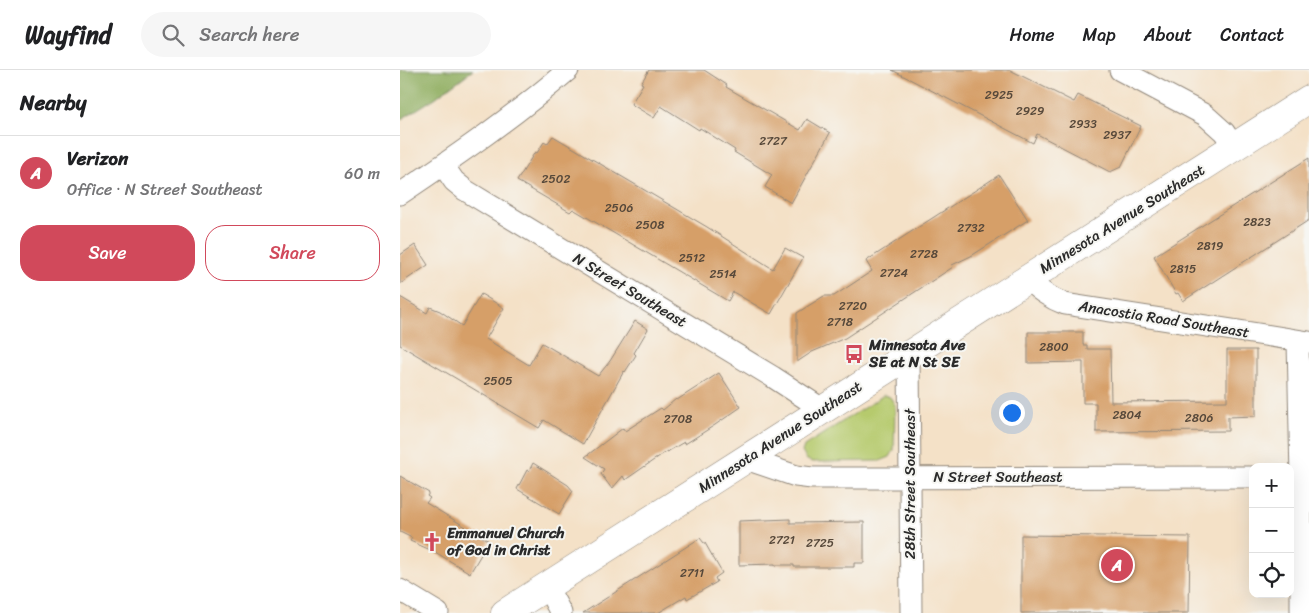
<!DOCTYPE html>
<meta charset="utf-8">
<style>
body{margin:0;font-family:Sriracha,sans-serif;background:#f6f6f6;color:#202124}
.controls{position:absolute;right:15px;bottom:15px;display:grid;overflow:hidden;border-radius:10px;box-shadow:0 5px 20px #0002}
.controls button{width:45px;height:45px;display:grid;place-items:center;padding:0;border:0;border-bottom:1px solid #e0e0e0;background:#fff;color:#202124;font:25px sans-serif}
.you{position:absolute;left:611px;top:342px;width:18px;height:18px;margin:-12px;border:4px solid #fff;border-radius:50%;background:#1a73e8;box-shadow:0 0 0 8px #1a73e833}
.badge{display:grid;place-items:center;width:32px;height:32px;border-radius:50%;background:#d1495b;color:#fff;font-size:16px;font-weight:700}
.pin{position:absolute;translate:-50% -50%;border:2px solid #fff;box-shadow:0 1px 5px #0006}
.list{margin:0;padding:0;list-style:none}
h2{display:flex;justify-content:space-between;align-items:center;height:65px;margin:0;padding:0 20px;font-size:21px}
h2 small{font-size:16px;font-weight:400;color:#757577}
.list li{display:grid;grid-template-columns:32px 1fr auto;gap:15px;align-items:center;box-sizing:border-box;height:75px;padding:0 20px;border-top:1px solid #e0e0e0}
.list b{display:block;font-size:19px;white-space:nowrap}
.list p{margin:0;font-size:16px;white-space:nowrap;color:#757577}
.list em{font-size:16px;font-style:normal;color:#757577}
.actions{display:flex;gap:10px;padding:15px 20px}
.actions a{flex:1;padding:11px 0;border:1px solid #d1495b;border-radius:20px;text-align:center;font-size:18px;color:#d1495b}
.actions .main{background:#d1495b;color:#fff}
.icon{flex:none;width:28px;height:28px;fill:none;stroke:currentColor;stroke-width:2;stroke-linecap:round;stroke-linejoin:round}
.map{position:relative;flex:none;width:909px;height:543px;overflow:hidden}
header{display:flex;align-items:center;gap:30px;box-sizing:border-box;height:70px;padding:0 25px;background:#fff;border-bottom:1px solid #e0e0e0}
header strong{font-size:24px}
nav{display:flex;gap:28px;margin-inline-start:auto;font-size:18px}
.search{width:350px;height:45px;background:#f6f6f6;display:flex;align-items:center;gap:12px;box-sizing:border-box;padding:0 18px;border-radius:28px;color:#757577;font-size:19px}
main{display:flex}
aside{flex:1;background:#fff}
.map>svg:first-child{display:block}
.green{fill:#b6ca6d;stroke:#707a4c}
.forest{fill:#90ae60;stroke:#5e6c46}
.building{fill:#d69f68}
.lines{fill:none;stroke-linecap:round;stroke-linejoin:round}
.minor-casing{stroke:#908679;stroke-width:23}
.secondary-casing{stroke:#908679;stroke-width:29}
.minor{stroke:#fff;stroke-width:21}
.secondary{stroke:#fff;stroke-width:28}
.labels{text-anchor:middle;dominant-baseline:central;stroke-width:4;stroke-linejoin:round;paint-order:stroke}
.number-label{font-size:12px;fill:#56483a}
.street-label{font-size:15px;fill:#2b2b2b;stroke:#f6f6f2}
.poi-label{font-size:15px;font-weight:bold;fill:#2b2b2b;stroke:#f6f6f2;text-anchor:start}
</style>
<header>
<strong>Wayfind</strong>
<div class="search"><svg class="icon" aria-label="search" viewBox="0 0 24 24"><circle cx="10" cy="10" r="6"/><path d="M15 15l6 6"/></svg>Search here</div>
<nav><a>Home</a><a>Map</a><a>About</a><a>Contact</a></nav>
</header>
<main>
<aside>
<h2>Nearby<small></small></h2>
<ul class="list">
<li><span class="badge">A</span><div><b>Verizon</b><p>Office · N Street Southeast</p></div><em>60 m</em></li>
</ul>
<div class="actions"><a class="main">Save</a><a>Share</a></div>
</aside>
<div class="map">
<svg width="909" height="543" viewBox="0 0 909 543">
<rect width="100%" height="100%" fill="#f6f6f2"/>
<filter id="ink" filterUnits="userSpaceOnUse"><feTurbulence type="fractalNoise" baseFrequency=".02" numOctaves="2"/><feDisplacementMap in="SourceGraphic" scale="10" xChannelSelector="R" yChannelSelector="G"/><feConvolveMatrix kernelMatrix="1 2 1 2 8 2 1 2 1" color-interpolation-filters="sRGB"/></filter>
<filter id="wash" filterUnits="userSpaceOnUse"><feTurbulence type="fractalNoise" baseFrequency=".0096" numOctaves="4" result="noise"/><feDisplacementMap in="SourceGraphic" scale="20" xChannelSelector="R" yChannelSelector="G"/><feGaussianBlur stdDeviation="1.12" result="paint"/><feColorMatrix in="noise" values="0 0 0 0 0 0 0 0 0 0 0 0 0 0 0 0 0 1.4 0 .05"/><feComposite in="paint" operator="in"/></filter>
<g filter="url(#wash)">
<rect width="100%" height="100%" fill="#f4e1c7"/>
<path class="green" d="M484,325l6,2 5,8 -1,45 -4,7 -10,4 -67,1 -6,-2 -5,-8 2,-6z"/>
<path class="forest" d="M0,0h73l-38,28 -35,22z"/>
<g id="blocks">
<path class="building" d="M249,0h55l23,15 -1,2 74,43 7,-11 23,14 -39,70 -26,-16 7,-12 -38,-23 1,-2 -35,-22 -1,2 -38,-24 -7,12 -23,-14 12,-20 -2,-1z
M492,0h118l64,32 4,-7 63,31 -20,41 -11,5 -73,-38 -4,9z
M153,66l154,91 66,42 12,-21 18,10 -32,56 -38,-22 -5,9 -155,-92 -3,3 -53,-31 18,-29 2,1 7,-11 3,2z
M909,88v62l-126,81 -5,-8 -2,1 -22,-38z
M599,105l29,45 -57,36 -19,9 1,2 -108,71 -33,14 -15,10v-49l27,-17h10l38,-25 -6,-10z
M15,175l13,20 -28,19v-29z
M81,224l23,14 -18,31 43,26 13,-22 56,33 12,-15 25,-40 13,8 -14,24 2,2 -11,17 -1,-1 -41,73 -39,-24 -5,8 -139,-83v-48l27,16 3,-6 10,4 22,15z
M628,262h55v13h4v4h23l1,53 116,-1v-51h29v66l-28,1v14l-132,1v-29h-13v-41l-55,1z
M319,303l22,34 -26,18 -30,19 -1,-2 -17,10v-1l-42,29 -2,-4 -11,13 -11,-15 3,-5 -19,-12 38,-29 2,3 36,-23 2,2 13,-11 1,1z
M133,393l35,22 5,6 -14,23 -42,-25 10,-19 2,1z
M0,406l29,17 -2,3 3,2 -4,5 63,38 -19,32 -35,-21 -25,-11 2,-3 -12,-6z
M390,449v4l74,-1v41h-10v4h-60v-2h-19v-1l-36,1v-44z
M621,465l169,2 -1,76h-168z
M300,468l4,5h1l17,30 -7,5 2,4 -30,17 -1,-3 -28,17h-75z"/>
</g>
</g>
<g filter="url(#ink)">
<use href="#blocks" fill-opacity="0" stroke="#908679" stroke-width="1"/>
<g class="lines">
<g class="minor-casing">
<path id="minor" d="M720,0l85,45 19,17 10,15
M43,95l11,16 11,9 308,187 49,32
M0,124c58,-39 116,-79 168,-124
M627,209c12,11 22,19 38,25l244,38
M898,271l3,136v136
M509,284l2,259
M346,389l50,17 16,2 441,-1
M147,517l14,26
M0,520l38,23"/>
</g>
<g class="secondary-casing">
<path id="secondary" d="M105,543l804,-514"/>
</g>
<use href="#minor" class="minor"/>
<use href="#secondary" class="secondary"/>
</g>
</g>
<defs>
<g id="bus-bare" transform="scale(1.5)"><path d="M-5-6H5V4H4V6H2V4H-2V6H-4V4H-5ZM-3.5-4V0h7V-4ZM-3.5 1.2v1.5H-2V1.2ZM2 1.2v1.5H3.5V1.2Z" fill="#d1495b" stroke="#f6f6f2" stroke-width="2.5" paint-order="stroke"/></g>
<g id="church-bare" transform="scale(1.5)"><path d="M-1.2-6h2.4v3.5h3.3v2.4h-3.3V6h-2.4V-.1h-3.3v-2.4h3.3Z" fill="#d1495b" stroke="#f6f6f2" stroke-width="2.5" paint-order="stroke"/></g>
</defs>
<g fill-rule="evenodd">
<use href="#bus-bare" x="454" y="284"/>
<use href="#church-bare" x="32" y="472"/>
</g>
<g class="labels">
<g class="number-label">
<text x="599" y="25">2925</text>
<text x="630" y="41">2929</text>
<text x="683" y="54">2933</text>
<text x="717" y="65">2937</text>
<text x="373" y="71">2727</text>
<text x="156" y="109">2502</text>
<text x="219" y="138">2506</text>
<text x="857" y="152">2823</text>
<text x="250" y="155">2508</text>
<text x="571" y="158">2732</text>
<text x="810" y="176">2819</text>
<text x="524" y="184">2728</text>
<text x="292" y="188">2512</text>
<text x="783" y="199">2815</text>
<text x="494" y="203">2724</text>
<text x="323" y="204">2514</text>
<text x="453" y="236">2720</text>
<text x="440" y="252">2718</text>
<text x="654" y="277">2800</text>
<text x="98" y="311">2505</text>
<text x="727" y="345">2804</text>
<text x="799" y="348">2806</text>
<text x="278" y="349">2708</text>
<text x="382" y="470">2721</text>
<text x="420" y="473">2725</text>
<text x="292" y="503">2711</text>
</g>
<g class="street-label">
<text transform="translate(722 149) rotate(-32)">Minnesota Avenue Southeast</text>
<text transform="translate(230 220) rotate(31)">N Street Southeast</text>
<text transform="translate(764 249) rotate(9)">Anacostia Road Southeast</text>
<text transform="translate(380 367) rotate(-33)">Minnesota Avenue Southeast</text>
<text x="598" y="407">N Street Southeast</text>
<text transform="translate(510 414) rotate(-90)">28th Street Southeast</text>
</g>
<g class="poi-label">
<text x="469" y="275">Minnesota Ave<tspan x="469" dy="17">SE at N St SE</tspan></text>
<text x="47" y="463">Emmanuel Church<tspan x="47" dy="17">of God in Christ</tspan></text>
</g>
</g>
</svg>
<div class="controls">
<button>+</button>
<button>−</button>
<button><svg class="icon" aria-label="locate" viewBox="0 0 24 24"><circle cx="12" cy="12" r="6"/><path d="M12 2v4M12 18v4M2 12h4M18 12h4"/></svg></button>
</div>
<div class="you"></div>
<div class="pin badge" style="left:717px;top:495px">A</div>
</div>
</main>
